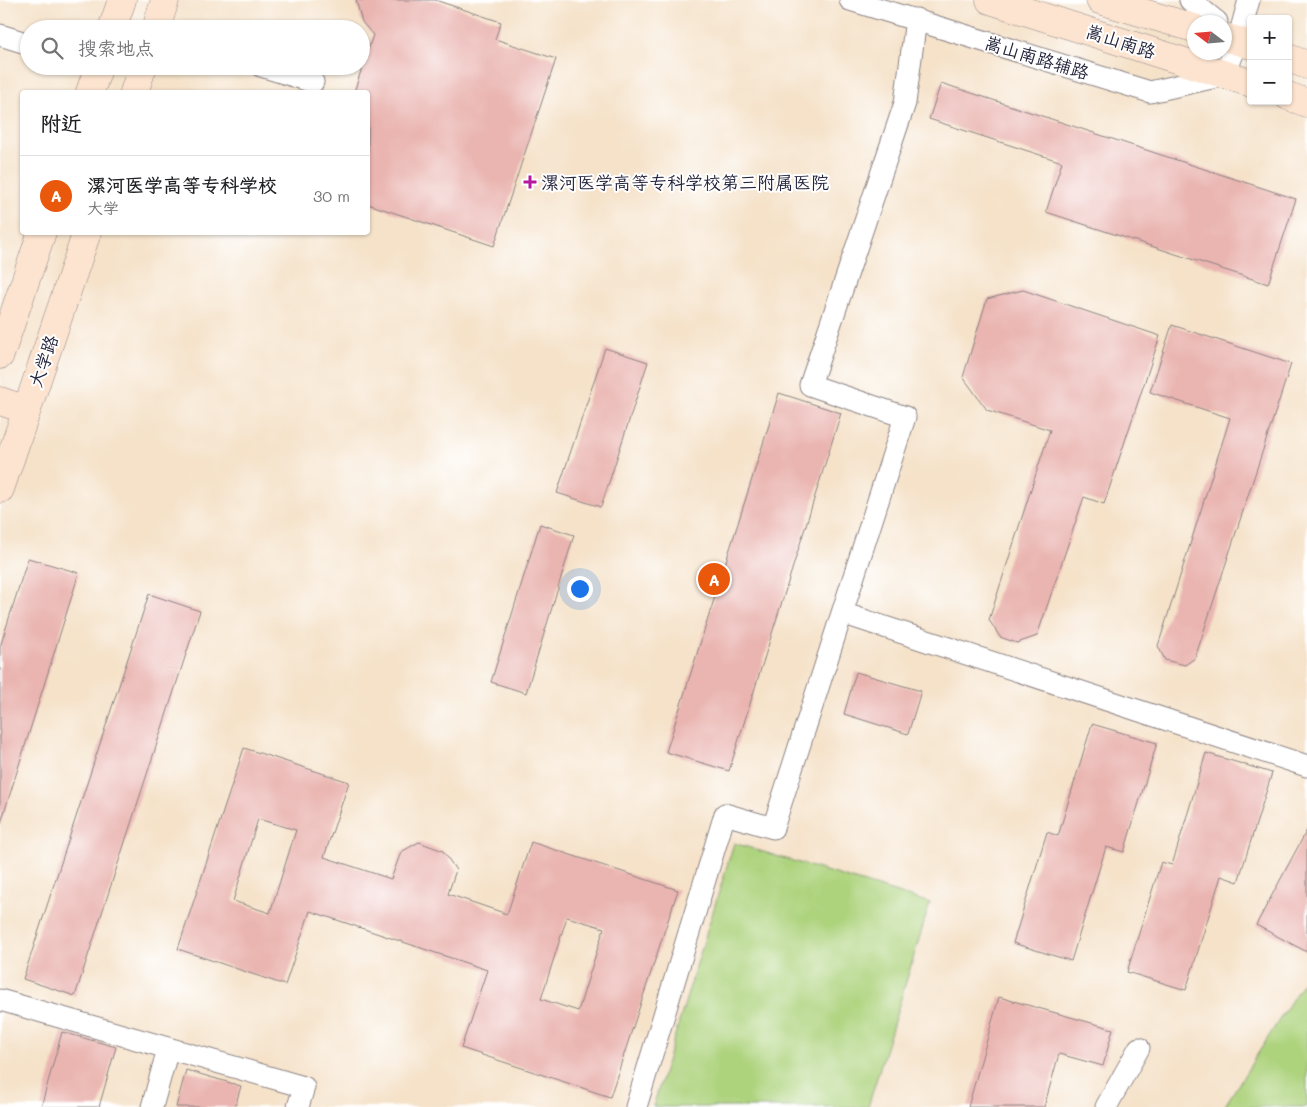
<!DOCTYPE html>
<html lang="zh">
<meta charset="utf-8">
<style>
body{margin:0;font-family:Mali,"LXGW WenKai TC",sans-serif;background:#f6f6f6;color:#202124}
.controls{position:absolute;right:15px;top:15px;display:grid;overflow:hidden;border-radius:5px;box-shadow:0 1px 4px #0004}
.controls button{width:45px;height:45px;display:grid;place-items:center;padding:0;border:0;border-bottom:1px solid #e0e0e0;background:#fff;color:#202124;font:25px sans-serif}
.compass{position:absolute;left:1187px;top:15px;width:45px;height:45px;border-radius:50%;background:#fff;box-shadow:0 1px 4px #0004;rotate:286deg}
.you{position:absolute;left:579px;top:588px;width:18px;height:18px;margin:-12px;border:4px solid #fff;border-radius:50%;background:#1a73e8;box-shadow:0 0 0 8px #1a73e833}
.badge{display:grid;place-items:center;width:32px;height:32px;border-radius:50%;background:#ea580c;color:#fff;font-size:16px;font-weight:700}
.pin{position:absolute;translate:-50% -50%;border:2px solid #fff;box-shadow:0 1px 5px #0006}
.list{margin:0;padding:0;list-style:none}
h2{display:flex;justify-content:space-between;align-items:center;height:65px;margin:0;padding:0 20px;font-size:21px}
h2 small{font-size:16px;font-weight:400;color:#757577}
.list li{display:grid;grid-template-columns:32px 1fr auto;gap:15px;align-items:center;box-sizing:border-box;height:80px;padding:0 20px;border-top:1px solid #e0e0e0}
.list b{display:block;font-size:19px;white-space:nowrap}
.list p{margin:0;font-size:16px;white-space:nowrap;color:#757577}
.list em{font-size:16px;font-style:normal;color:#757577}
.icon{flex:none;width:28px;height:28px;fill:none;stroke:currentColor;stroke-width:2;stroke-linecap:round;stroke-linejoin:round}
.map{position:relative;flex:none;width:1307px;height:1107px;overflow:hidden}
.search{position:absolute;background:#fff;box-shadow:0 1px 4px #0004;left:20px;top:20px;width:350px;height:55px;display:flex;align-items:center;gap:12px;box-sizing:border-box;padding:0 18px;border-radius:28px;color:#757577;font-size:19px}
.panel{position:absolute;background:#fff;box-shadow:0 1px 4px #0004;left:20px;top:90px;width:350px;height:145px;border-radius:5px}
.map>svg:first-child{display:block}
.green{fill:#add37d;stroke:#687a5c}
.building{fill:#eab5b1;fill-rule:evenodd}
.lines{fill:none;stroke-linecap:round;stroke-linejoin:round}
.street-casing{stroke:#8c8282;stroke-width:23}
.secondary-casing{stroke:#8c8282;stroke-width:29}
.street{stroke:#fff;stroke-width:21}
.secondary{stroke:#fde4d0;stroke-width:28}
.poi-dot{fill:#b5179e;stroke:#fff;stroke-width:2}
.labels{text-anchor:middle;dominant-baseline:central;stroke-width:4;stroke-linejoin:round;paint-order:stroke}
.street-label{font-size:18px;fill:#22223b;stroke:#fff}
.poi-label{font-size:18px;fill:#22223b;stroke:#fff;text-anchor:start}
</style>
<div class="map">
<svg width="1307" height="1107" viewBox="0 0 1307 1107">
<rect width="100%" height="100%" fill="#fff"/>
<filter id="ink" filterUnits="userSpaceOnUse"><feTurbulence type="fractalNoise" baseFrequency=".02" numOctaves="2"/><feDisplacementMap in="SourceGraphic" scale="10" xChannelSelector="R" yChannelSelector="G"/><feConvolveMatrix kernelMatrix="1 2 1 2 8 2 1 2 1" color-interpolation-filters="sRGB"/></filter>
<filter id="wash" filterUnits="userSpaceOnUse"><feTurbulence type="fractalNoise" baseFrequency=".0096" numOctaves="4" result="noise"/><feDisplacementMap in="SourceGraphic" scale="20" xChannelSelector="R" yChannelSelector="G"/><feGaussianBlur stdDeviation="1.12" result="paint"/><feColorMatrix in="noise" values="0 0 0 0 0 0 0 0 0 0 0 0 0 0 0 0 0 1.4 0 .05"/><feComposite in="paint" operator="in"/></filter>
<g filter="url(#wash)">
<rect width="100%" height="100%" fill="#f5e2c9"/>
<path class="green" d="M734,843l196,60 -62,204h-215z
M1307,976v131h-83z"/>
<g id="blocks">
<path class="building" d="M356,0h79l66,22 -6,17 61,20 -62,187 -126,-42v-112h-14l19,-57 -11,-13z
M941,83l355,116 -28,85 -222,-72 16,-50 -133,-43z
M1023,290l137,46 -56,168 -20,-7 -47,139 -20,7 -17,-6 -11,-17 61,-190 -63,-20 -24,-33 24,-78z
M1172,325l119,39 -96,294 -10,7 -20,-5 -7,-14 72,-228 -80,-26z
M605,348l43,14 -47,145 -44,-14z
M779,393l62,20 -112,358 -63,-19z
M540,524l34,11 -48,158 -35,-11z
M28,558l51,15 -79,253v-179z
M149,594l51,17 -125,385 -52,-17z
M856,672l65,19 -13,43 -64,-20z
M1092,724l65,19 -33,109 -18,-5 -35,114 -58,-18 34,-111 11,4z
M244,748l105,34 -25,75 67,22 10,-27 18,-10 24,9 13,19 -8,24 59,20 24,-72 147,48 -68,207 -149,-49 26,-78 -177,-59 -25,74 -107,-36zM258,819l38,11 -26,83 -37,-12zM567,917l37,11 -26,83 -37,-12z
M1206,753l66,20 -34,109 -17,-6 -35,114 -59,-18 34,-110 11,3z
M1307,830v122l-51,-27z
M999,997l114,32 -10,37 -44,-12 -15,53h-76z
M62,1032l54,15 -17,60h-58z
M186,1070l55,16 -6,21h-59z"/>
</g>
</g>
<g filter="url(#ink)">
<use href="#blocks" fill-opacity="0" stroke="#8c8282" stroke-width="1"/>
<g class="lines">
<g class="street-casing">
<path id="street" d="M850,0l300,92 75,-17 13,-35 11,-40
M1190,0l27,22
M0,35l29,9
M261,66l52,16
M842,613l465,153
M0,1000l304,87 -6,20
M152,1107l16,-58
M636,1107l89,-293 48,14 132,-411 -95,-32 95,-282 11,-84
M1106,1107l33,-59"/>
</g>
<g class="secondary-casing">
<path id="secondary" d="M990,0l261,83
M1100,0l94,28
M112,29l10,-29
M156,29l9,-29
M1224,37l27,8
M1288,58l19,7
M90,92l9,-26
M134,92l9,-26
M1288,96l19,7
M0,355l42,-123
M0,401l27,9
M0,489l87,-257"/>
</g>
<use href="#street" class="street"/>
<use href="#secondary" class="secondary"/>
</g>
</g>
<path class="poi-dot" d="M527.5 174.5h5v5h5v5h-5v5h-5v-5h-5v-5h5z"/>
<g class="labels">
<g class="street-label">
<text transform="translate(1121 41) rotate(18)">嵩山南路</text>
<text transform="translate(1037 57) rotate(17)">嵩山南路辅路</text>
<text transform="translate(43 361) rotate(-71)">大学路</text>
</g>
<g class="poi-label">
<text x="541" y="182">漯河医学高等专科学校第三附属医院</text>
</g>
</g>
</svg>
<div class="controls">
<button>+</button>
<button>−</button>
</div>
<svg class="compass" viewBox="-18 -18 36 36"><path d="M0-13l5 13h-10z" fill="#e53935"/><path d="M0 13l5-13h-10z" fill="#757577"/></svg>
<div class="you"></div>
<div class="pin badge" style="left:714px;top:579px">A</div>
<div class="search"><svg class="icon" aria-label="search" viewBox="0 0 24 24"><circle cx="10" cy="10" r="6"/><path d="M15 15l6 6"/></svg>搜索地点</div>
<section class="panel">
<h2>附近<small></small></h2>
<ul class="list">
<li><span class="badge">A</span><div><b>漯河医学高等专科学校</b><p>大学</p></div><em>30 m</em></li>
</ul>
</section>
</div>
